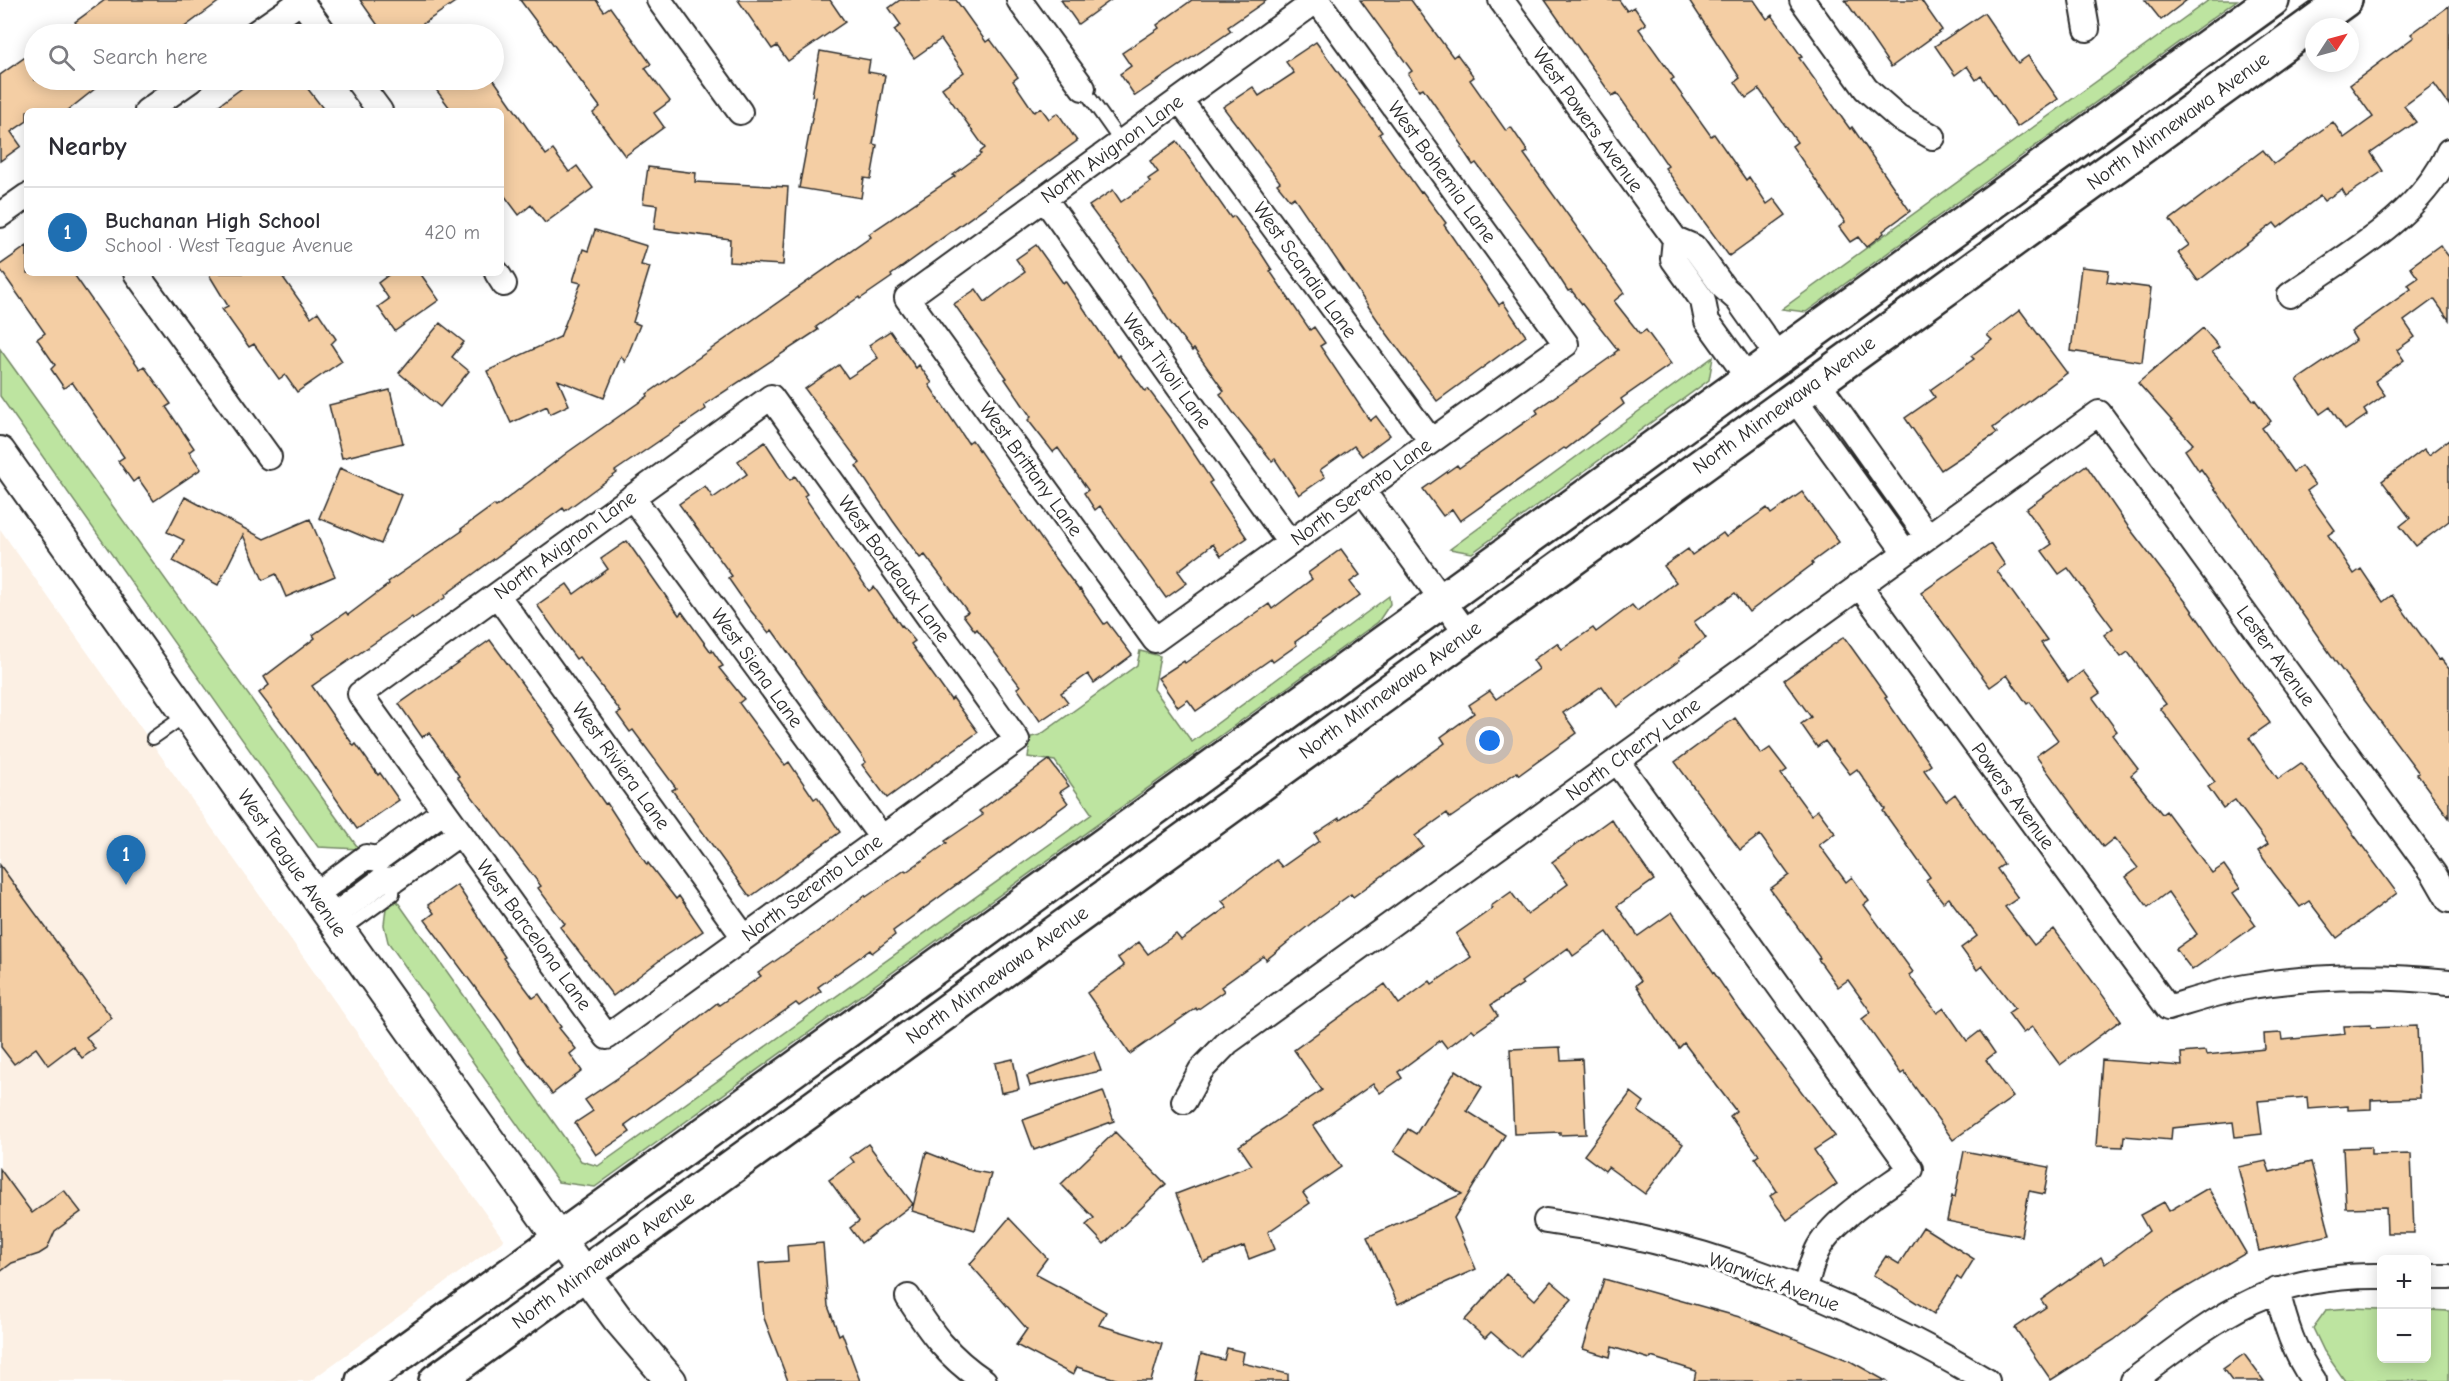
<!DOCTYPE html>
<meta charset="utf-8">
<style>
body{margin:0;font-family:"Comic Neue",sans-serif;background:#f7f7f7;color:#2b2b33}
.controls{position:absolute;right:18px;bottom:18px;display:grid;overflow:hidden;border-radius:9px;box-shadow:0 3px 15px #0003}
.controls button{width:54px;height:54px;display:grid;place-items:center;padding:0;border:0;border-bottom:2px solid #e1e1e2;background:#fff;color:#2b2b33;font:30px sans-serif}
.compass{position:absolute;left:2305px;top:18px;width:54px;height:54px;border-radius:50%;background:#fff;box-shadow:0 3px 15px #0003;rotate:54deg}
.you{position:absolute;left:1490px;top:741px;width:21px;height:21px;margin:-15px;border:4px solid #fff;border-radius:50%;background:#1a73e8;box-shadow:0 0 0 9px #1a73e833}
.badge{display:grid;place-items:center;width:39px;height:39px;border-radius:50%;background:#1f6fb2;color:#fff;font-size:20px;font-weight:700}
.pin{position:absolute;translate:-50% -50px;filter:drop-shadow(0 2px 3px #0008)}
.pin::after{content:'';position:absolute;top:32px;width:21px;height:18px;background:inherit;clip-path:polygon(0 0,100% 0,50% 100%)}
.list{margin:0;padding:0;list-style:none}
h2{display:flex;justify-content:space-between;align-items:center;height:78px;margin:0;padding:0 24px;font-size:26px}
h2 small{font-size:20px;font-weight:400;color:#7c7c81}
.list li{display:grid;grid-template-columns:39px 1fr auto;gap:18px;align-items:center;box-sizing:border-box;height:90px;padding:0 24px;border-top:2px solid #e1e1e2}
.list b{display:block;font-size:22px;white-space:nowrap}
.list p{margin:0;font-size:20px;white-space:nowrap;color:#7c7c81}
.list em{font-size:20px;font-style:normal;color:#7c7c81}
.icon{flex:none;width:33px;height:33px;fill:none;stroke:currentColor;stroke-width:2;stroke-linecap:round;stroke-linejoin:round}
.map{position:relative;flex:none;width:2449px;height:1381px;overflow:hidden}
.search{position:absolute;background:#fff;box-shadow:0 3px 15px #0003;left:24px;top:24px;width:480px;height:66px;display:flex;align-items:center;gap:15px;box-sizing:border-box;padding:0 21px;border-radius:33px;color:#7c7c81;font-size:22px}
.panel{position:absolute;background:#fff;box-shadow:0 3px 15px #0003;left:24px;top:108px;width:480px;height:168px;border-radius:9px}
.map>svg:first-child{display:block}
.built{fill:#fcf0e4}
.green{fill:#bde4a0;stroke:#748866;stroke-width:1.5}
.building{fill:#f4cea4;stroke:#2b2b2b;stroke-width:1.5}
.lines{fill:none;stroke-linecap:round;stroke-linejoin:round}
.service-casing{stroke:#2b2b2b;stroke-width:16}
.minor-casing{stroke:#2b2b2b;stroke-width:28}
.tertiary-casing{stroke:#2b2b2b;stroke-width:34}
.secondary-casing{stroke:#2b2b2b;stroke-width:38}
.service{stroke:#fff;stroke-width:12}
.minor{stroke:#fff;stroke-width:24}
.tertiary{stroke:#fff;stroke-width:30}
.secondary{stroke:#fff;stroke-width:33}
.labels{text-anchor:middle;dominant-baseline:central;stroke-width:6;stroke-linejoin:round;paint-order:stroke}
.street-label{font-size:20px;fill:#2b2b2b;stroke:#fff}
</style>
<div class="map">
<svg width="2449" height="1381" viewBox="0 0 2449 1381">
<rect width="100%" height="100%" fill="#fff"/>
<filter id="ink" filterUnits="userSpaceOnUse"><feTurbulence type="fractalNoise" baseFrequency=".0167" numOctaves="2"/><feDisplacementMap in="SourceGraphic" scale="12" xChannelSelector="R" yChannelSelector="G"/><feConvolveMatrix kernelMatrix="1 2 1 2 8 2 1 2 1" color-interpolation-filters="sRGB"/></filter>
<g filter="url(#ink)">
<path class="built" d="M0,529l504,711 -194,141h-310z"/>
<path class="green" d="M2209,0h28l-431,312 -24,-3z
M0,349l359,500 -41,-2 -318,-451z
M1713,357l-4,23 -237,173 -22,-4z
M1389,596l1,8 -12,18 -783,565 -37,-5 -170,-240 -4,-17 2,-17 11,-7 184,260 17,5 494,-352 -37,-53 -27,-4 3,-20 9,-2 97,-70 3,-14 20,5 -6,33 38,53z
M2350,1308l31,1 1,49h44l1,-48 22,1v70h-104l-21,-30 -11,-23 13,-18z"/>
<path class="building" d="M105,0h116l-46,34h-91l-9,-12z
M360,0h98l-50,34h-24z
M520,0h76l8,11 6,-4 41,57 -6,4 25,33 -16,12 10,14 -39,29 -32,-43 7,-6z
M738,0h92l15,22 -57,39 -11,-15 -5,3z
M900,0h56l30,42 4,-3 28,38 -5,4 21,31 7,-4 8,11 9,-6 19,28 -186,134 1,2 -32,22 -1,-2 -43,30 2,3 -114,75 2,4 -91,62 2,2 -52,38 -2,-3 -118,87 1,2 -33,22 -1,-2 -100,69 42,60 2,-2 22,31 2,-2 19,27 -42,29 -58,-84 -40,-52 10,-8 -5,-8 51,-39 -2,-3 33,-23 2,3 41,-31 -1,-2 74,-51 -1,-2 33,-24 2,2 72,-55 80,-56 -1,-2 224,-157 -2,-3 86,-58 -2,-1 28,-21 -1,-2 5,-4 -43,-60 22,-16 -23,-33 -27,19 -20,-28 7,-5 -12,-17z
M1061,0h50l-33,24z
M1192,0h75l-39,27 3,4 -96,65 -15,-22 11,-8 -9,-13 37,-25 -2,-3z
M1360,0h51l42,57 4,-3 17,23 -4,3 36,51 5,-4 17,25 -4,2 100,139 -10,8 26,33 6,-4 25,34 -50,35 3,5 -58,45 -2,-1 -104,73 -8,-12 -9,7 -20,-27 34,-24 2,3 79,-55 -2,-3 79,-56 -1,-1 4,-3 -47,-60 -3,1 -22,-34 -70,-94 -3,2 -12,-18 2,-1 -40,-58 -4,2 -11,-16 4,-3z
M1545,0h74l8,11 7,-4 12,17 -7,5 35,49 -3,2 40,56 3,-2 32,46 3,-3 18,27 7,-5 12,16 -57,41 -64,-88 3,-2 -51,-73 -5,3z
M1689,0h65l13,19 5,-4 30,42 -3,1 51,71 2,-2 58,84 -27,20 1,2 -18,14 -8,-10 -8,5 -11,-15 6,-5 -53,-76 5,-4 -38,-53 -13,9 -11,-16 5,-4z
M1845,0h76l21,30 -51,37z
M2145,0h42l-26,20z
M2449,6v99l-15,-21 -30,22 12,16 -45,31 12,18 -37,25 -4,-7 -18,12 -4,-5 -42,32 -4,-5 -76,58 -20,-28 11,-8 -19,-25 93,-70 11,14 59,-42 11,16 29,-21 -23,-32 64,-48 -3,-3z
M1984,13l34,50 10,-7 30,43 -41,28 -36,-51 -5,4 -9,-14 -12,9 -20,-29z
M1316,42l66,90 -3,2 41,58 2,-1 24,32 -2,2 55,80 4,-3 23,34 -89,65 -52,-70 -91,-134 -4,3 -13,-16 3,-2 -57,-75 30,-20 6,9 35,-23 -8,-11z
M34,51v29h72l-39,31h-40v10l-16,11 10,14 -21,15v-86z
M820,51l50,9 -2,12 17,3 -12,69 4,1 -6,34 -7,-1 -3,20 -62,-10 17,-91 -4,-1z
M253,80h48l24,31h-114z
M429,80h65l52,75 7,-5 16,22 8,-6 16,22 -48,35 -14,-18 -12,10 -18,-24v-80h-49z
M1177,141l54,77 3,-2 27,37 11,17 -2,1 40,59 4,-3 11,16 -5,3 50,75 6,-5 14,19 -28,21 -8,-10 -34,24 5,7 -26,18 -24,-36 -3,2 -40,-50 -12,-17 4,-3 -30,-42 -2,2 -25,-33 -23,-38 -55,-74 24,-16 8,12 29,-20 -2,-3 10,-7 -8,-11z
M648,167l48,6 -1,9 93,5 -5,78 -54,-3 1,-23 -76,-10 3,-24 -14,-2z
M595,230l52,16 -6,19 9,2 -17,55 7,3 -15,37 -4,-6 -17,42 -46,-18 11,25 -19,9 -3,-8 -36,17 -24,-52 73,-34 21,-54 -8,-2 10,-32 5,2z
M1036,245l27,38 2,-2 52,76 2,-2 26,36 3,-2 24,32 40,60 -3,2 38,55 -26,18 -8,-12 -35,27 9,12 -21,15 -66,-92 -5,4 -11,-17 4,-3 -30,-42 -5,4 -25,-32 3,-3 -26,-38 2,-1 -53,-74 22,-15 9,13 29,-22 11,-8 -9,-13z
M2440,245l9,12v63l-15,-21 -30,22 11,16 -18,13 7,10 -29,21 10,14 -21,15 3,5 -22,15 -15,-23 -10,7 -23,-34 59,-40 -5,-8 60,-43 -3,-4 10,-7 -8,-11z
M27,246v27h46l67,96 4,-3 27,38 -5,3 28,41 -5,4 12,17 -47,32 -16,-23 -5,4 -15,-21 6,-4 -52,-75 -8,6 -13,-19 4,-4 -18,-26 8,-6 -45,-64v-4z
M2081,267l28,3 -2,12 44,6 -9,74 -71,-11z
M208,273h72l31,44 7,-5 18,27 -5,5 11,17 -45,31 -12,-17 -6,4 -25,-35 -5,3 -27,-38 6,-3z
M391,273h29l19,27 -44,31 -17,-24 11,-8 -11,-16z
M2020,310l47,63 -74,55 4,5 -56,37 -36,-52 30,-21 -5,-7 44,-31 -3,-3 21,-16 -5,-5z
M440,323l24,19 -12,15 17,14 -29,36 -41,-34z
M2203,328l16,19 -7,5 42,49 1,-1 16,21 -9,7 31,44 8,-6 14,19 -8,6 28,39 -7,5 26,39 7,-5 22,33 9,-7 47,65 2,-1 8,10v149l-32,-44 2,-1 -81,-108 -137,-196 -2,2 -14,-21 8,-6 -55,-61z
M890,331l26,37 3,-3 13,18 -3,2 39,58 4,-3 79,113 28,37 1,-1 24,35 3,-2 25,33 -38,28 -6,-9 -27,19 7,9 -28,19 -23,-33 3,-2 -43,-57 -2,2 -12,-16 5,-3 -43,-57 -5,3 -27,-37 -37,-55 4,-3 -55,-74 34,-24 9,13 30,-20 -9,-13z
M390,390l13,53 -61,15 -13,-53z
M2449,440v81l-33,25 -16,-20 10,-8 -28,-37 42,-32 5,6z
M765,442l25,38 5,-4 12,18 -3,2 65,95 5,-4 27,39 1,-1 13,16 -4,3 40,56 2,-2 25,34 -91,66 -25,-33 4,-3 -94,-132 -3,3 -18,-22 -23,-33 4,-2 -53,-72 26,-18 8,12 34,-24 -9,-13z
M2086,465l41,60 62,81 81,117 -21,15 29,41 23,-16 96,130 -60,45 -28,-37 -9,6 -27,-35 -15,-21 10,-7 -33,-44 -12,8 -15,-21 7,-5 -55,-74 6,-4 -38,-52 -7,5 -17,-22 9,-7 -45,-60 -9,6 -17,-23 10,-7 -26,-35z
M340,468l61,27 -20,49 -62,-26z
M1802,492l37,50 -27,20 1,2 -64,48 -14,-19 -41,29 12,16 -27,20 1,2 -63,47 -15,-21 -39,27 14,20 -58,42 -2,-3 -67,46 -3,-5 -32,23 8,10 -70,51 -2,-3 -32,23 -53,43 -2,-4 -43,31 3,4 -27,19 -1,-2 -66,46 -43,-61 37,-27 -6,-8 21,-16 9,12 28,-20 5,6 46,-33 -5,-6 54,-41 6,7 37,-26 -4,-7 24,-16 1,2 105,-77 -4,-6 33,-24 -5,-8 21,-14 6,8 43,-30 -6,-9 24,-17 5,6 31,-21 3,4 36,-27 5,6 39,-29 -12,-16 24,-17 4,6 31,-22 3,4 41,-29 4,6z
M185,497l79,42 46,-20 25,57 -49,21 -10,-23 -13,6 -20,-45 -25,50 -45,-24 11,-21 -17,-8z
M627,541l52,74 3,-3 29,40 1,-2 11,16 -4,2 25,31 -5,4 46,62 4,-3 25,37 3,-2 23,35 -90,65 -78,-107 4,-2 -43,-58 -3,2 -13,-18 4,-2 -42,-55 -3,2 -39,-54 30,-21 7,10 34,-25 -7,-10z
M1991,544l14,21 -8,6 50,69 -6,3 27,39 15,-11 17,22 -7,5 24,33 -5,4 26,34 -7,6 31,39 4,-3 46,62 12,-8 16,23 -7,5 23,32 -64,45 -16,-21 21,-15 -29,-42 -20,15 -22,-30 12,-9 -24,-30 -11,9 -67,-91 22,-16 -28,-38 -3,2 -20,-29 -17,12 -69,-94z
M1341,549l19,26 -10,7 10,13 -65,47 2,3 -24,17 -2,-3 -75,52 -8,-11 -10,7 -20,-29 26,-17 1,2 84,-59 3,5 40,-30 -4,-6z
M1844,637l43,60 -2,1 46,67 -7,5 22,31 9,-7 49,70 -7,5 21,29 -13,9 29,38 20,-16 67,91 -61,45 -28,-38 -9,6 -15,-20 7,-5 -33,-42 -5,4 -16,-22 16,-12 -28,-38 -6,4 -17,-22 4,-3 -47,-66 2,-2 -28,-40 -7,5 -25,-33 -8,6 -16,-23 10,-7 -27,-37z
M490,640l66,90 -2,1 51,73 2,-1 40,62 1,-2 28,36 3,-3 24,35 -39,26 -51,39 -53,-69 5,-3 -27,-36 3,-2 -84,-109 2,-1 -30,-43 -7,4 -23,-33z
M1735,718l26,36 9,-6 17,22 -6,4 30,41 7,-5 17,23 -16,12 27,37 6,-5 17,24 -5,4 49,67 -4,3 28,38 7,-5 23,33 13,-10 15,22 -9,7 27,37 -60,43 -49,-68 -3,2 -39,-55 9,-7 -23,-32 -10,7 -20,-28 2,-1 -50,-69 19,-14 -29,-40 -20,15 -65,-88z
M1049,760l20,26 -9,6 8,11 -175,128 2,4 -23,18 -2,-3 -52,37 3,4 -22,15 -3,-3 -53,37 -118,85 5,7 -34,23 -21,-32 18,-12 -8,-11 61,-41 71,-56 2,2 42,-29 -3,-3 76,-53 31,-25 1,2 39,-27 1,2 41,-29 -2,-2 38,-26 -4,-4z
M1611,819l43,61 -37,26 21,30 34,-24 67,97 96,127 -21,14 23,34 -50,36 -17,-24 7,-5 -22,-33 4,-3 -29,-39 6,-5 -52,-68 -5,5 -17,-22 -26,-41 5,-4 -34,-49 -34,24 -5,-8 -47,34 2,2 -32,21 7,11 -23,16 -3,-3 -25,19 -6,-8 -43,32 4,6 -22,15 -7,-9 -60,42 28,41 -38,26 7,10 -42,29 7,17 -26,10 -5,-13 -41,16 -27,-68 76,-29 -13,-19 83,-56 -28,-40 91,-66 14,20 31,-23 2,3 39,-27 -15,-23 37,-26 -2,-2 20,-14 16,22 41,-30 -16,-22z
M0,865l112,153 -26,19 9,12 -13,9 -9,-12 -25,19 -12,-17 -22,16 -13,-17z
M457,885l48,72 -2,1 30,40 6,-4 22,33 -2,1 17,21 -6,5 12,17 -30,23 -31,-40 -21,-33 -75,-101 9,-7 -6,-8z
M2371,1025v3l46,-2 3,72 -49,2v9l-23,1v-4l-40,3 -1,-12 -49,4 4,33 -27,3 -2,-15 -61,6 -1,12 -47,-4 -1,11 -27,-1 6,-86 80,6 -1,-13 24,-2 1,4 59,-6 -1,-15 17,-1 1,7 63,-6 -1,-8z
M1560,1047l1,13 21,-1 4,75 -26,1v-3l-46,2 -4,-85z
M1094,1052l7,19 -71,15 -3,-10z
M1013,1059l6,30 -18,4 -6,-30z
M1456,1070l26,17 -15,24 38,24 -51,83 22,51 -78,35 -31,-67 95,-43 -68,-43 14,-22 8,5z
M1103,1091l11,30 -80,29 -11,-30z
M1631,1092l13,10 -6,9 45,33 -38,50 -37,-27 -3,4 -21,-16z
M1115,1132l51,52 -62,60 -18,-19 8,-7 -33,-34z
M868,1144l45,60 -52,39 -11,-15 9,-7 -30,-41 25,-18 -4,-5z
M2371,1147v8l40,-1 3,79h-27l-1,-26 -40,1 -3,-60z
M1964,1151l85,16 -5,27 -15,-3 -8,45 -74,-15 5,-25 3,1z
M926,1152l48,19 17,3 -16,56 -63,-19z
M2266,1161l4,11 41,-10 19,73 -71,16 -21,-84z
M0,1169l32,44 32,-23 17,22 -26,19 -8,18 -8,5 -27,9 -12,9z
M2208,1188l38,65 -78,45 -54,42 -63,40 -36,-52 31,-21 -5,-7 60,-43 4,7 44,-33 -9,-16 24,-13 5,9z
M1009,1218l38,40 -12,16 71,38 -7,13 63,19 -11,37h-29l-45,-14 -4,8 -57,-30 11,-16 -57,-65z
M1923,1227l51,32 -13,21 -4,-3 -23,37 -61,-39 13,-19 13,8z
M823,1243l5,63 11,29 3,-2 18,48h-72l-24,-63 -5,-55 29,-2 -1,-15z
M1506,1274l29,26 16,-19 21,18 -52,58 -29,-25 -6,6 -20,-18z
M1604,1279l139,39 107,43 36,20h-192l2,-10 -45,-14 -1,2 -38,-12 -2,10 -27,-8z
M1227,1348l17,4 -2,11 46,11v7h-93l6,-27 23,6z
M2244,1354l20,27h-32l-9,-12z"/>
<g class="lines">
<g class="service-casing">
<path id="service" d="M1083,88l38,54
M153,738l33,-23
M342,931l51,-37 1,-14 -3,-4"/>
</g>
<g class="minor-casing">
<path id="minor" d="M659,0l81,112
M1019,0l64,88
M1317,0l-410,298 248,342 411,-296 -249,-344
M1501,0l174,239 19,8 29,40 15,13 41,58
M1802,0l64,89 32,28 35,20
M2082,0l5,29
M301,1l24,33
M254,34l49,-34
M357,80l23,31
M1180,100l251,341
M147,111l44,-31
M1044,198l246,345
M0,215l27,-19
M1675,239l-2,20 30,42 4,20 42,58
M136,273l133,184
M497,273l7,11
M2290,295c54,-38 132,-80 159,-144
M1817,381l110,155
M771,397l246,343 -410,297 -247,-343z
M1794,398l111,154
M1363,491l104,143
M632,497l250,341
M1859,585l309,423c27,-8 56,-18 84,-22 66,-11 131,-11 197,-4
M497,595l247,342
M1617,761l294,408c-28,21 -79,50 -94,82 -6,12 -9,27 -13,40
M315,895l51,-38 12,2 66,-48
M331,918l52,-39 11,1 66,-47
M1184,1101l17,-31 27,-28 871,-629 335,461 15,26
M1546,1221c26,4 52,7 77,13 128,27 252,81 364,147
M2426,1277h23
M2277,1290c8,33 17,63 37,91
M908,1297c23,36 40,60 76,84
M2133,1381c85,-64 135,-107 249,-105"/>
</g>
<g class="tertiary-casing">
<path id="tertiary" d="M0,452l560,788 57,78 54,63"/>
</g>
<g class="secondary-casing">
<path id="secondary" d="M363,1381l1909,-1381
M436,1381l1909,-1381"/>
</g>
<use href="#service" class="service"/>
<use href="#minor" class="minor"/>
<use href="#tertiary" class="tertiary"/>
<use href="#secondary" class="secondary"/>
</g>
</g>
<g class="labels">
<g class="street-label">
<text transform="translate(1588 120) rotate(54)">West Powers Avenue</text>
<text transform="translate(2178 121) rotate(-36)">North Minnewawa Avenue</text>
<text transform="translate(1112 149) rotate(-36)">North Avignon Lane</text>
<text transform="translate(1442 172) rotate(54)">West Bohemia Lane</text>
<text transform="translate(1305 270) rotate(54)">West Scandia Lane</text>
<text transform="translate(1167 371) rotate(54)">West Tivoli Lane</text>
<text transform="translate(1784 405) rotate(-36)">North Minnewawa Avenue</text>
<text transform="translate(1031 469) rotate(54)">West Brittany Lane</text>
<text transform="translate(1361 492) rotate(-36)">North Serento Lane</text>
<text transform="translate(565 545) rotate(-36)">North Avignon Lane</text>
<text transform="translate(894 569) rotate(54)">West Bordeaux Lane</text>
<text transform="translate(2276 656) rotate(54)">Lester Avenue</text>
<text transform="translate(757 668) rotate(54)">West Siena Lane</text>
<text transform="translate(1390 690) rotate(-36)">North Minnewawa Avenue</text>
<text transform="translate(1633 749) rotate(-36)">North Cherry Lane</text>
<text transform="translate(621 766) rotate(54)">West Riviera Lane</text>
<text transform="translate(2013 796) rotate(54)">Powers Avenue</text>
<text transform="translate(292 863) rotate(55)">West Teague Avenue</text>
<text transform="translate(812 888) rotate(-36)">North Serento Lane</text>
<text transform="translate(534 935) rotate(54)">West Barcelona Lane</text>
<text transform="translate(997 975) rotate(-36)">North Minnewawa Avenue</text>
<text transform="translate(603 1260) rotate(-36)">North Minnewawa Avenue</text>
<text transform="translate(1774 1282) rotate(20)">Warwick Avenue</text>
</g>
</g>
</svg>
<div class="controls">
<button>+</button>
<button>−</button>
</div>
<svg class="compass" viewBox="-18 -18 36 36"><path d="M0-13l5 13h-10z" fill="#e53935"/><path d="M0 13l5-13h-10z" fill="#7c7c81"/></svg>
<div class="you"></div>
<div class="pin badge" style="left:126px;top:885px">1</div>
<div class="search"><svg class="icon" aria-label="search" viewBox="0 0 24 24"><circle cx="10" cy="10" r="6"/><path d="M15 15l6 6"/></svg>Search here</div>
<section class="panel">
<h2>Nearby<small></small></h2>
<ul class="list">
<li><span class="badge">1</span><div><b>Buchanan High School</b><p>School · West Teague Avenue</p></div><em>420 m</em></li>
</ul>
</section>
</div>
